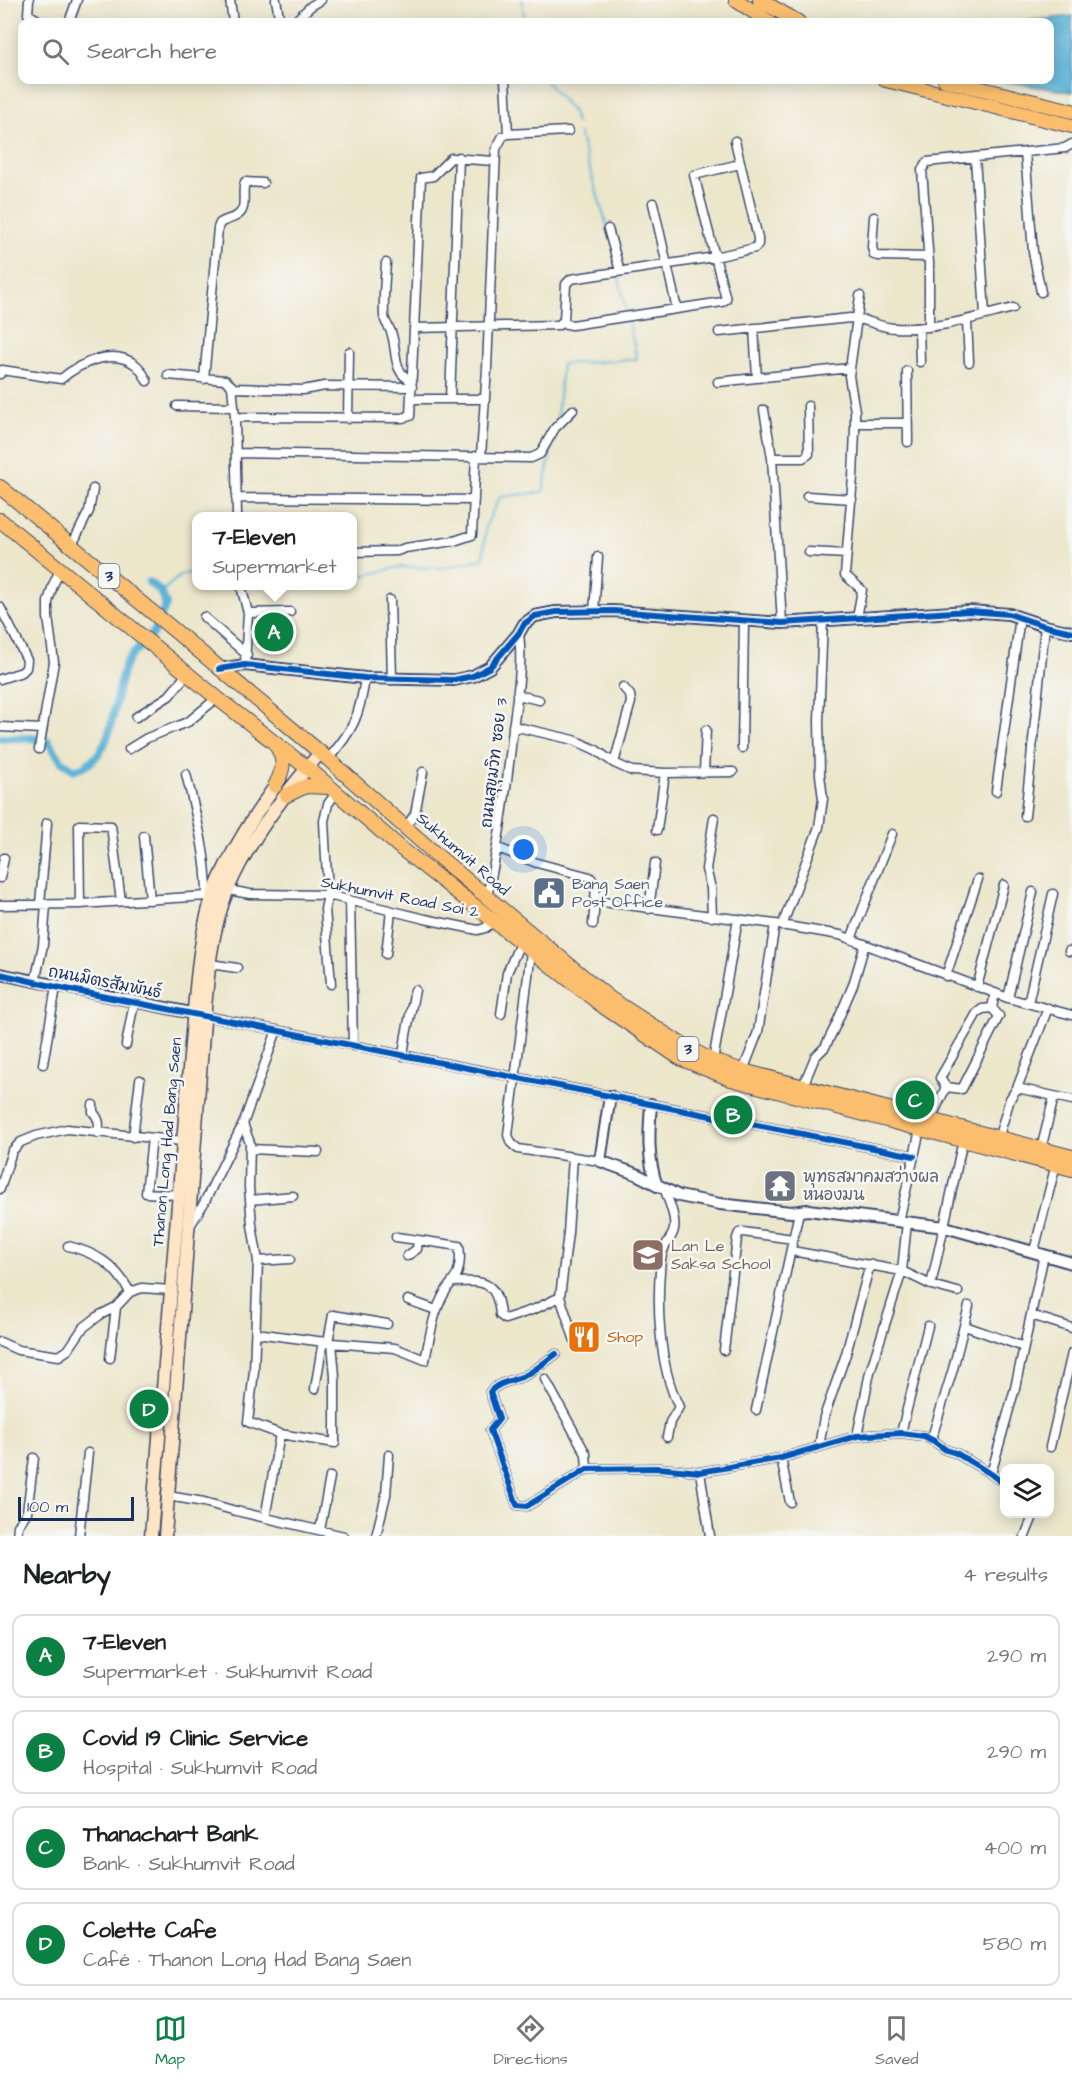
<!DOCTYPE html>
<meta charset="utf-8">
<style>
body{margin:0;font-family:"Architects Daughter","Playpen Sans Thai",sans-serif;background:#f6f6f6;color:#202124}
.controls{position:absolute;right:18px;bottom:18px;display:grid;overflow:hidden;border-radius:12px;box-shadow:0 3px 15px #0003}
.controls button{width:54px;height:54px;display:grid;place-items:center;padding:0;border:0;border-bottom:2px solid #e0e0e0;background:#fff;color:#202124;font:30px sans-serif}
.scale{position:absolute;left:18px;bottom:15px;width:116px;box-sizing:border-box;padding-left:6px;border:3px solid #1b2f5e;border-top:0;font-size:16px;line-height:21px;white-space:nowrap;color:#1b2f5e;-webkit-text-stroke:4px #f6f6f2;paint-order:stroke}
.you{position:absolute;left:524px;top:850px;width:21px;height:21px;margin:-15px;border:4px solid #fff;border-radius:50%;background:#1a73e8;box-shadow:0 0 0 9px #1a73e833}
.badge{display:grid;place-items:center;width:39px;height:39px;border-radius:50%;background:#0b8043;color:#fff;font-size:20px;font-weight:700}
.pin{position:absolute;translate:-50% -50%;border:3px solid #fff;box-shadow:0 2px 6px #0006}
.popup{position:absolute;left:192px;top:512px;width:165px;height:78px;box-sizing:border-box;display:grid;place-content:center;border-radius:12px;background:#fff;filter:drop-shadow(0 2px 4px #0005);font-size:20px;white-space:nowrap;color:#757577}
.popup b{font-size:22px;color:#202124}
.popup::after{content:'';position:absolute;left:50%;top:100%;margin-left:-12px;border:12px solid transparent;border-top-color:#fff}
.list{margin:0;padding:0;list-style:none}
h2{display:flex;justify-content:space-between;align-items:center;height:78px;margin:0;padding:0 24px;font-size:26px}
h2 small{font-size:20px;font-weight:400;color:#757577}
.list li{display:grid;grid-template-columns:39px 1fr auto;gap:18px;align-items:center;box-sizing:border-box;height:84px;margin:0 12px 12px;padding:0 12px;border:2px solid #e0e0e0;border-radius:12px}
.list b{display:block;font-size:22px;white-space:nowrap}
.list p{margin:0;font-size:20px;white-space:nowrap;color:#757577}
.list em{font-size:20px;font-style:normal;color:#757577}
.icon{flex:none;width:33px;height:33px;fill:none;stroke:currentColor;stroke-width:2;stroke-linecap:round;stroke-linejoin:round}
.map{position:relative;flex:none;width:1072px;height:1536px;overflow:hidden}
.search{position:absolute;background:#fff;box-shadow:0 3px 15px #0003;left:18px;right:18px;top:18px;height:66px;display:flex;align-items:center;gap:15px;box-sizing:border-box;padding:0 21px;border-radius:12px;color:#757577;font-size:22px}
.sheet{height:462px;background:#fff}
nav{display:flex;justify-content:space-around;align-items:center;box-sizing:border-box;height:84px;border-top:2px solid #e0e0e0;background:#fff;font-size:16px;color:#757577}
nav a{display:grid;justify-items:center;gap:3px}
nav .on{color:#0b8043}
.map>svg:first-child{display:block}
.water{fill:#5bb3d8;stroke:#3b719b;stroke-width:1.5}
.lines{fill:none;stroke-linecap:round;stroke-linejoin:round}
.stream{stroke:#5bb3d8;stroke-width:2}
.canal{stroke:#5bb3d8;stroke-width:8}
.minor-casing{stroke:#3a4a6e;stroke-width:11}
.tertiary-casing{stroke:#3a4a6e;stroke-width:14}
.secondary-casing{stroke:#3a4a6e;stroke-width:15}
.primary-casing{stroke:#3a4a6e;stroke-width:16}
.trunk-casing{stroke:#3a4a6e;stroke-width:16}
.minor{stroke:#fff;stroke-width:8}
.tertiary{stroke:#fff;stroke-width:10}
.secondary{stroke:#fde5c5;stroke-width:12}
.primary{stroke:#fabe6e;stroke-width:14}
.trunk{stroke:#fabe6e;stroke-width:14}
.cycleway-casing{stroke:#f6f6f2;stroke-width:10}
.cycleway{stroke:#0057b8;stroke-width:6}
.labels{text-anchor:middle;dominant-baseline:central;stroke-width:5;stroke-linejoin:round;paint-order:stroke}
.shield{fill:#f6f6f2;stroke:#5d6b8a;stroke-width:1.5}
.shield-label{font-size:15px;font-weight:bold;fill:#1b2f5e}
.street-label{font-size:16px;fill:#1b2f5e;stroke:#f6f6f2}
.service-label{font-size:16px;fill:#4e5e75;stroke:#f6f6f2;text-anchor:start}
.worship-label{font-size:16px;fill:#5b616d;stroke:#f6f6f2;text-anchor:start}
.education-label{font-size:16px;fill:#785e54;stroke:#f6f6f2;text-anchor:start}
.food-label{font-size:16px;fill:#c56008;stroke:#f6f6f2;text-anchor:start}
</style>
<div class="map">
<svg width="1072" height="1536" viewBox="0 0 1072 1536">
<rect width="100%" height="100%" fill="#f6f6f2"/>
<filter id="ink" filterUnits="userSpaceOnUse"><feTurbulence type="fractalNoise" baseFrequency=".0167" numOctaves="2"/><feDisplacementMap in="SourceGraphic" scale="12" xChannelSelector="R" yChannelSelector="G"/><feConvolveMatrix kernelMatrix="1 2 1 2 8 2 1 2 1" color-interpolation-filters="sRGB"/></filter>
<filter id="wash" filterUnits="userSpaceOnUse"><feTurbulence type="fractalNoise" baseFrequency=".008" numOctaves="4" result="noise"/><feDisplacementMap in="SourceGraphic" scale="24" xChannelSelector="R" yChannelSelector="G"/><feGaussianBlur stdDeviation="1.35" result="paint"/><feColorMatrix in="noise" values="0 0 0 0 0 0 0 0 0 0 0 0 0 0 0 0 0 1.4 0 .05"/><feComposite in="paint" operator="in"/></filter>
<g filter="url(#wash)">
<rect width="100%" height="100%" fill="#ece6cb"/>
<path class="water" d="M1072,16v76l-76,-12h54v-58h-30z"/>
<g class="lines">
<path class="stream" d="M522,0l3,22
M545,80l28,32 3,11
M579,134l28,92
M619,278l7,32
M557,418l5,-54 75,-5 -8,-37
M352,578l48,-11 41,1 42,-9 3,-34 14,-28 43,-5 11,-56
M302,586l9,2 10,-2
M161,592l20,-17 15,-4"/>
<path class="canal" d="M0,738h32l16,3 14,21 13,8c45,-13 35,-76 52,-108 6,-12 21,-20 28,-32 4,-8 7,-17 11,-25l-5,-13 -12,-10"/>
</g>
</g>
<g filter="url(#ink)">
<g class="lines">
<g class="minor-casing">
<path id="minor" d="M29,0l-1,14 13,8
M230,0l3,22
M276,0l4,22
M69,22l8,-22
M294,22l17,-16 10,-6
M505,80l3,54
M1025,152l8,100 8,40
M975,157l10,158
M653,203l24,106
M874,217l-2,30 2,8 4,1 50,1
M608,229l12,42
M386,263c-1,17 -3,35 -2,52 0,7 5,11 7,17 7,18 0,40 21,49
M967,321l2,41
M562,323l10,2 150,-23 4,-3 -32,-124 46,-11
M929,327v-64l-7,-93 5,-8 138,-14 7,-4
M414,328l145,-3 5,-5 2,-36 5,-5 144,-22 40,-9 3,-4v-6l-23,-97
M754,328l3,50
M919,328l1,34
M719,332l131,-14c16,0 30,10 45,10 41,2 79,-10 118,-20
M907,371l1,71
M0,374l2,-4 59,9c19,-16 52,-32 75,-14 5,4 8,10 11,16
M168,375l57,5 7,6 3,31 2,99
M204,379l14,-151 2,-5c6,-4 13,-4 18,-8 10,-7 3,-23 7,-33l18,1
M718,382l132,-14
M232,388l71,2 22,-4 87,1
M412,399h73
M450,399l9,-242
M177,406l57,1
M764,410l8,48 10,165
M235,417l167,1 8,-2 11,-238 12,-2 18,-18 43,3
M348,419l1,-67
M855,423h52
M236,453l295,5 9,-4 15,-26 18,-18
M481,456l6,-88 9,-219 7,-13 5,-2 60,-3
M772,458h31l6,-4 -1,-48
M807,496l45,3
M236,498l238,2
M72,545l17,-34 4,-22
M352,552l45,-1 8,-3 49,-7 18,-6 4,-79
M809,552l38,2
M241,586l7,27 -3,52
M390,600l2,80
M0,607l27,53 -1,8 -4,4 -22,7
M594,612l4,-55
M248,613l42,-1
M204,617l43,38
M857,618l5,-28 -17,-15 8,-98 2,-47v-19l-6,-35 11,-80
M517,695l22,5
M136,717l33,-21 18,-22
M513,726l61,14 22,10 18,13 18,8 33,2 68,-1
M0,727l42,2
M742,748l2,-128
M39,749l15,-87 -6,-45v-15l5,-17 7,-15
M129,749l18,-11 41,-16 29,-24
M328,759c25,-28 32,-44 37,-81
M614,763l17,-61 -1,-7 -7,-8
M704,772l2,-42
M186,774c10,41 21,80 21,122
M996,791l24,-174
M1025,816l20,-190
M406,827l9,-13 8,-42
M657,830l8,-57
M144,836l6,64
M498,848l39,15 53,14 6,8 -1,16 180,23 65,11 168,63 64,17
M0,878l4,-20
M228,890l22,4 78,1 97,24 53,11 7,-2 8,-6
M487,896c13,-55 20,-111 26,-167 4,-34 10,-62 6,-96
M350,901l3,145
M40,904l7,-81
M80,904l-1,-79 32,1 10,75
M0,905l80,-1 127,-8 5,2
M649,909l6,-46
M712,917l-1,-29 -5,-19 8,-51
M593,924l2,-23
M782,926l37,-99 4,-28 -3,-24 -1,-55 4,-100
M851,939l41,-105
M1069,951h3
M531,952l-23,183 3,8 7,6 55,8
M386,954l5,-43
M210,964l27,4
M946,976l32,-97
M35,982l8,-37 3,-41
M331,984l-6,-75 3,-14 -4,-74 4,-17 8,-11
M977,987l27,-102
M1008,998l25,-106
M1028,1003l25,-109
M992,1008l7,8 -37,73 -16,-2 -6,-9 37,-65 5,-4 10,-1 3,-15
M501,1014l6,-41 13,-30
M205,1016l709,140
M126,1045l8,-43
M403,1056l3,-21 9,-45
M713,1061l25,-142
M43,1064l13,-77
M743,1071l15,-39 17,-108
M803,1086l12,-29 10,-10 10,-20 18,-42 12,-41
M1017,1088l55,12
M93,1105v7c6,7 7,11 5,21
M930,1121l16,-34
M243,1124l7,19 -1,44 3,38 6,36 -4,110 -6,51 32,12 55,9v-67l-3,-33
M133,1137l7,-57
M152,1138l-6,55 32,2
M998,1139l12,-40 7,-11 31,-80
M250,1149l68,3
M1041,1149l13,-52
M0,1189l12,-38 9,-9 15,-6 31,-7 116,12
M665,1190c4,13 14,33 7,45 -6,11 -9,11 -11,25 -5,45 -2,106 18,147l-9,15 -3,15
M250,1200l43,-4
M899,1221l21,-91
M190,1226l14,-23 39,-79 34,-94
M396,1237l22,3 -1,9 -10,7
M418,1240l41,6c2,11 1,28 -7,36
M68,1246c29,7 47,19 62,46
M792,1251l110,20 29,14 27,7
M1034,1251l22,-87
M258,1261l32,-2
M931,1285l32,-145
M408,1300l28,10
M1031,1315l41,13
M965,1326l59,21
M256,1333l76,10 63,5 30,12c6,-28 9,-56 27,-78 32,-1 45,-2 48,33l5,4 30,-10 25,-12
M0,1342l18,8 41,6 9,-6 15,-22 17,-13 16,-8 14,-15 12,-4 29,2
M328,1342l5,-27 54,9
M576,1344l-16,-47 8,-64 5,-76 27,4
M724,1350l13,-112 2,-5 4,-1 50,7
M556,1354c-10,7 -21,17 -32,22 -12,5 -26,6 -34,16l9,27 -9,11 27,75 10,1 60,-37 72,-1 41,4 81,-14 76,-22 44,-3 23,3 10,5 12,9 10,3 35,21 13,10
M110,1358l6,-51
M545,1379l41,75 1,15
M315,1389l8,-48
M756,1410l43,-198
M901,1433l27,-107
M857,1436l13,-64 32,-101 5,-49
M934,1441l-1,-7 20,-65 16,-63
M819,1447l5,-30 22,-63 24,-90
M1050,1447l22,-94
M781,1458l9,44
M700,1472l10,64
M991,1474l24,-86 29,-133
M168,1496l36,6 32,9 108,25
M265,1518l15,-84
M320,1530l10,-53
M17,1536l1,-10 9,-14 7,-54
M79,1536l9,-83
M376,1536l10,-41 3,-40
M1025,1536l9,-22"/>
</g>
<g class="tertiary-casing">
<path id="tertiary" d="M219,669l26,-4 120,13 89,2 19,-4 17,-9 29,-34 5,-9 11,-8 21,-4 57,-1 169,12 187,-12 40,3 36,12 27,6
M0,974l201,41
M610,1096l-10,65 36,13 43,22 41,8 71,8 17,-2 137,17 127,36
M651,1104c-2,28 -4,54 6,82"/>
</g>
<g class="secondary-casing">
<path id="secondary" d="M151,1536l41,-504c4,-43 7,-97 21,-137 16,-42 41,-79 67,-116
M165,1536l38,-502c4,-48 6,-99 25,-145 20,-48 58,-97 92,-136"/>
</g>
<g class="primary-casing">
<path id="primary" d="M0,487l174,143 154,129 112,99 169,140 75,48 29,15 30,10 329,86
M0,520l217,178 98,76 88,76 201,157 76,51 51,21 341,90
M275,786c8,-15 11,-24 2,-39
M287,795l19,-9 22,1"/>
</g>
<g class="trunk-casing">
<path id="trunk" d="M736,0l33,22
M760,0l38,22
M886,80l186,46
M945,80l127,31"/>
</g>
<use href="#minor" class="minor"/>
<use href="#tertiary" class="tertiary"/>
<use href="#secondary" class="secondary"/>
<use href="#primary" class="primary"/>
<use href="#trunk" class="trunk"/>
<g class="cycleway-casing">
<path id="cycleway" d="M219,669l26,-4 120,13 89,2 19,-4 17,-9 29,-34 5,-9 11,-8 21,-4 57,-1 169,12 187,-12 40,3 36,12 27,6
M0,974l56,13 858,169
M556,1354c-10,7 -21,17 -32,22 -12,5 -26,6 -34,16l9,27 -9,11 27,75 10,1 60,-37 72,-1 41,4 81,-14 76,-22 44,-3 23,3 10,5 12,9 10,3 35,21 13,10"/>
</g>
<use href="#cycleway" class="cycleway"/>
</g>
</g>
<defs>
<g id="civic-square" transform="scale(1.725)"><rect x="-9" y="-9" width="18" height="18" rx="4" fill="#5c6f8a" stroke="#f6f6f2"/><path d="M-.6-6.5H3V-4.5H.6V-3L4-1V1h2V6H-6V1h2V-1L-.6-3ZM-1.2 2.5V6h2.4V2.5Z" fill="#fff"/></g>
<g id="temple-square" transform="scale(1.725)"><rect x="-9" y="-9" width="18" height="18" rx="4" fill="#6b7280" stroke="#f6f6f2"/><path d="M0-6L5-2H3V0L6.5 2.5H4V6H1.5V3h-3V6H-4V2.5H-6.5L-3 0V-2H-5Z" fill="#fff"/></g>
<g id="school-square" transform="scale(1.725)"><rect x="-9" y="-9" width="18" height="18" rx="4" fill="#8d6e63" stroke="#f6f6f2"/><path d="M0-5L7-2L0 1L-7-2ZM-4 1L0 2.5L4 1V4Q0 6-4 4Z" fill="#fff"/></g>
<g id="restaurant-square" transform="scale(1.725)"><rect x="-9" y="-9" width="18" height="18" rx="4" fill="#e8710a" stroke="#f6f6f2"/><path d="M-5-6h1v4h1v-4h1v4h1v-4h1v5L-1.5 .5V6h-2V.5L-5-1ZM5-6V6H3V1.5H1.5Q1.5-4 5-6Z" fill="#fff"/></g>
</defs>
<g fill-rule="evenodd">
<use href="#civic-square" x="549" y="893"/>
<use href="#temple-square" x="780" y="1186"/>
<use href="#school-square" x="648" y="1255"/>
<use href="#restaurant-square" x="584" y="1337"/>
</g>
<g class="labels">
<g class="shield">
<rect x="98.5" y="564" width="21" height="24" rx="4.5"/>
<rect x="677.5" y="1037" width="21" height="24" rx="4.5"/>
</g>
<g class="shield-label">
<text x="109" y="576">3</text>
<text x="688" y="1049">3</text>
</g>
<g class="street-label">
<text transform="translate(494 763) rotate(-83)">ถนนสุขุมวิท ซอย 3</text>
<text transform="translate(463 854) rotate(41)">Sukhumvit Road</text>
<text transform="translate(400 897) rotate(11)">Sukhumvit Road Soi 2</text>
<text transform="translate(105 982) rotate(11)">ถนนมิตรสัมพันธ์</text>
<text transform="translate(167 1142) rotate(-85)">Thanon Long Had Bang Saen</text>
</g>
<g class="service-label">
<text x="572" y="884">Bang Saen<tspan x="572" dy="18">Post Office</tspan></text>
</g>
<g class="worship-label">
<text x="803" y="1177">พุทธสมาคมสว่างผล<tspan x="803" dy="18">หนองมน</tspan></text>
</g>
<g class="education-label">
<text x="671" y="1246">Lan Le<tspan x="671" dy="18">Saksa School</tspan></text>
</g>
<g class="food-label">
<text x="607" y="1337">Shop</text>
</g>
</g>
</svg>
<div class="controls">
<button><svg class="icon" aria-label="layers" viewBox="0 0 24 24"><path d="M12 4l9 5-9 5-9-5zM3 14l9 5 9-5"/></svg></button>
</div>
<div class="scale">100 m</div>
<div class="you"></div>
<div class="pin badge" style="left:274px;top:632px">A</div>
<div class="popup"><b>7-Eleven</b>Supermarket</div>
<div class="pin badge" style="left:733px;top:1115px">B</div>
<div class="pin badge" style="left:915px;top:1100px">C</div>
<div class="pin badge" style="left:149px;top:1409px">D</div>
<div class="search"><svg class="icon" aria-label="search" viewBox="0 0 24 24"><circle cx="10" cy="10" r="6"/><path d="M15 15l6 6"/></svg>Search here</div>
</div>
<section class="sheet">
<h2>Nearby<small>4 results</small></h2>
<ul class="list">
<li><span class="badge">A</span><div><b>7-Eleven</b><p>Supermarket · Sukhumvit Road</p></div><em>290 m</em></li>
<li><span class="badge">B</span><div><b>Covid 19 Clinic Service</b><p>Hospital · Sukhumvit Road</p></div><em>290 m</em></li>
<li><span class="badge">C</span><div><b>Thanachart Bank</b><p>Bank · Sukhumvit Road</p></div><em>400 m</em></li>
<li><span class="badge">D</span><div><b>Colette Cafe</b><p>Café · Thanon Long Had Bang Saen</p></div><em>580 m</em></li>
</ul>
</section>
<nav>
<a class="on"><svg class="icon" aria-label="map" viewBox="0 0 24 24"><path d="M3 6l6-2 6 2 6-2v14l-6 2-6-2-6 2zM9 4v14M15 6v14"/></svg>Map</a>
<a><svg class="icon" aria-label="directions" viewBox="0 0 24 24"><path d="M12 3l9 9-9 9-9-9zM9 14v-3h6M13 9l2 2-2 2"/></svg>Directions</a>
<a><svg class="icon" aria-label="saved" viewBox="0 0 24 24"><path d="M7 4h10v16l-5-4-5 4z"/></svg>Saved</a>
</nav>
